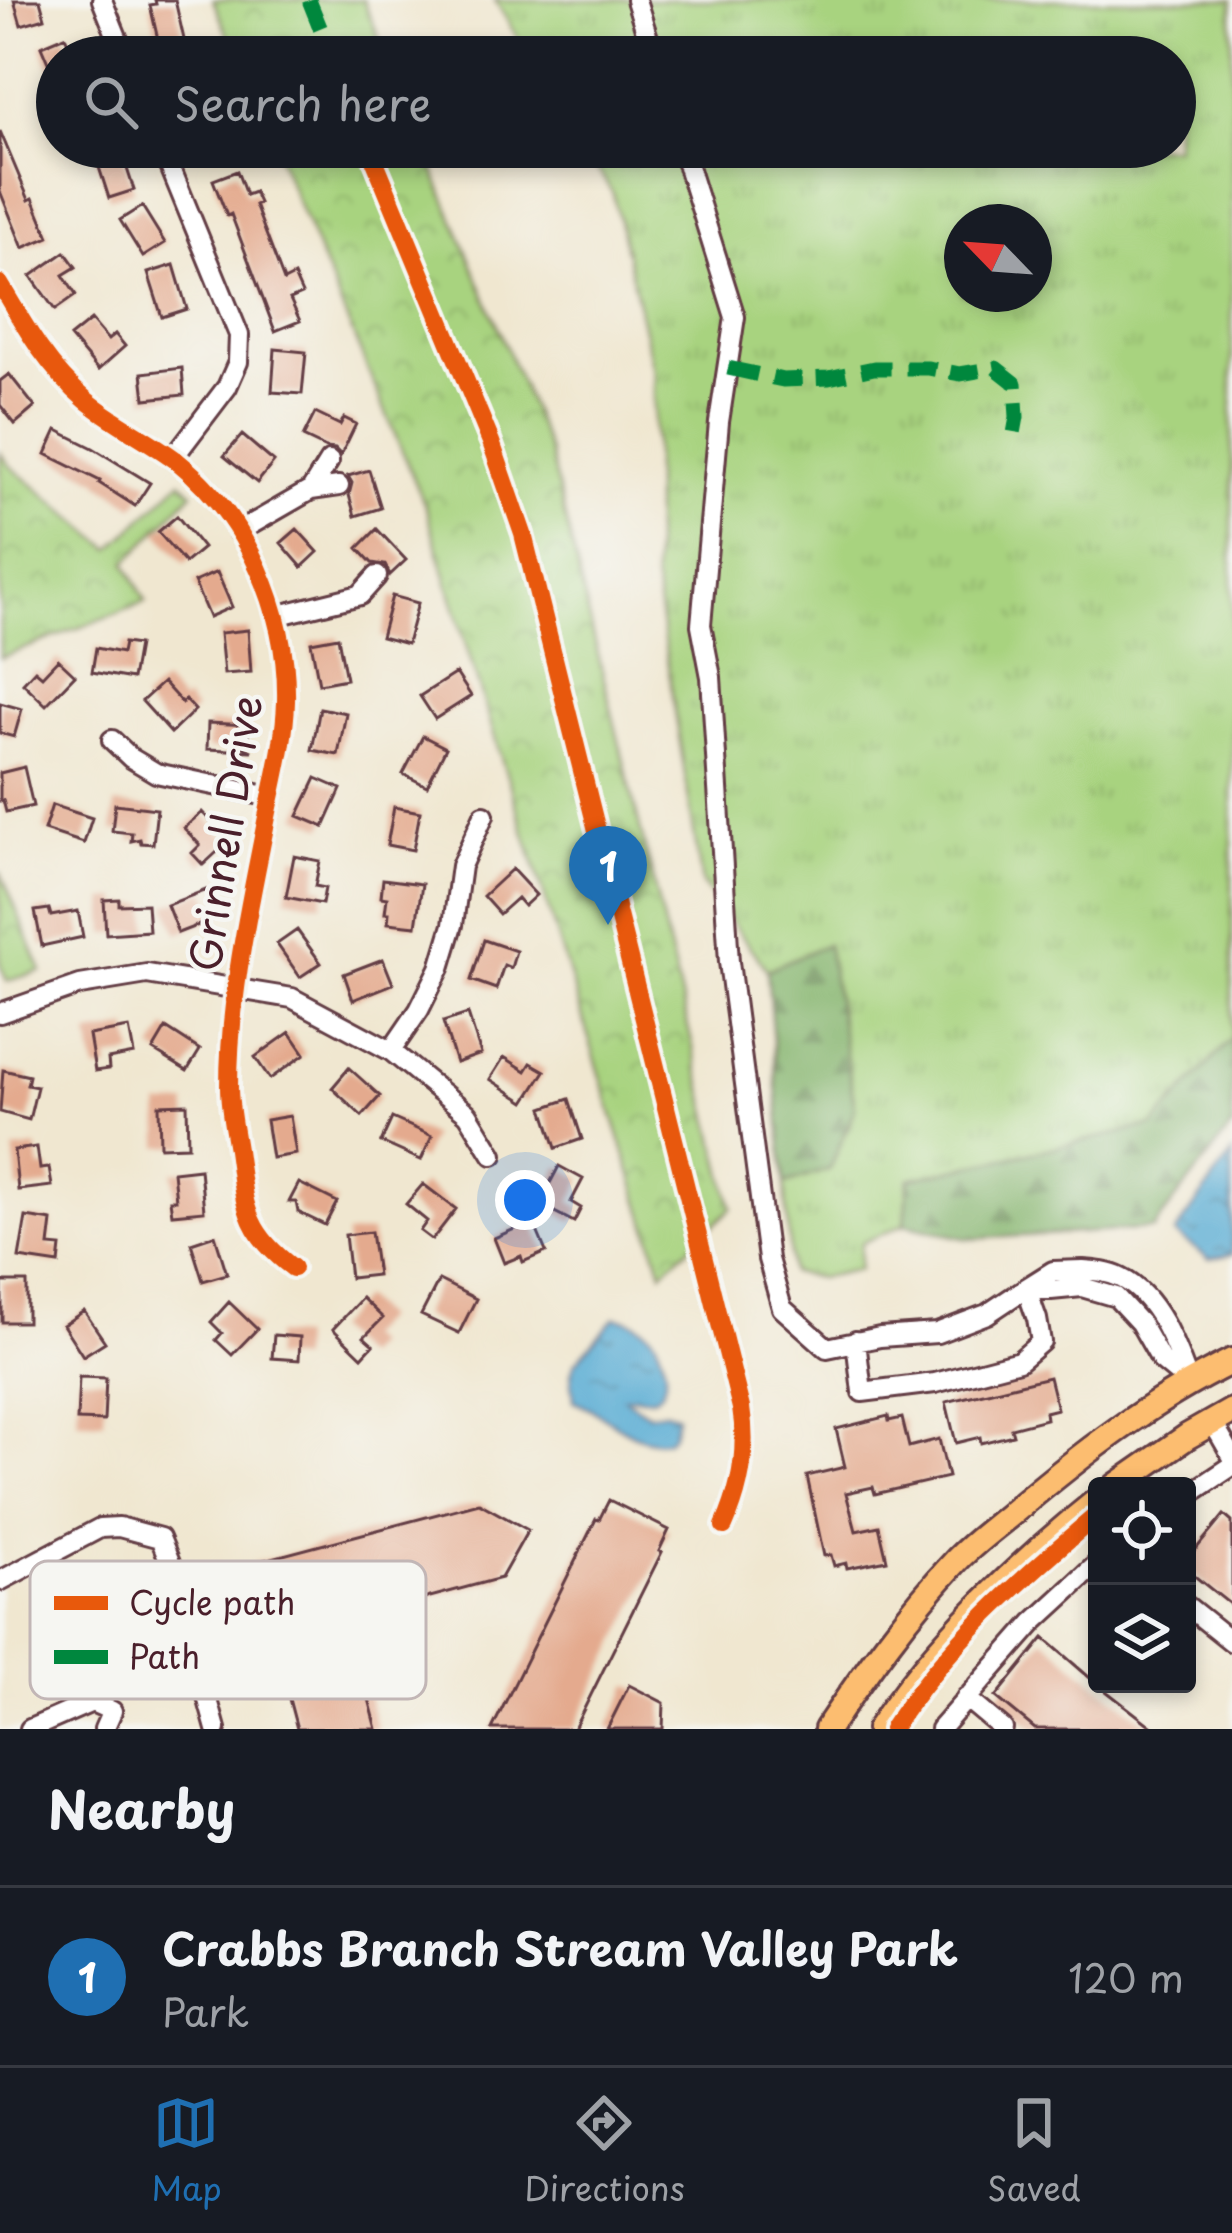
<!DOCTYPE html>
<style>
body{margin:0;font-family:"Playpen Sans",sans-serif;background:#242831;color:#f1f3f6}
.controls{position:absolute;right:36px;bottom:36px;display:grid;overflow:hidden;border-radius:12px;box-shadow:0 6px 18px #0003}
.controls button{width:108px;height:108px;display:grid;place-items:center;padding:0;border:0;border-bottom:3px solid #363941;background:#171b24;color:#f1f3f6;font:60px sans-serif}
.compass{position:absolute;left:944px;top:204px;width:108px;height:108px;border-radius:50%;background:#171b24;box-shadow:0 6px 18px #0003;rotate:295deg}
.you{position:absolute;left:525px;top:1200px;width:42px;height:42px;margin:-30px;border:9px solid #fff;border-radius:50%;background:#1a73e8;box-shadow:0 0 0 18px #1a73e833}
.badge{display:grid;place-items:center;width:78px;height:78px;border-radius:50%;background:#1f6fb2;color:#fff;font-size:39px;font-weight:700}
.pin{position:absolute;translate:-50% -99px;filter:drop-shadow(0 3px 6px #0008)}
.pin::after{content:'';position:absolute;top:63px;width:42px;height:36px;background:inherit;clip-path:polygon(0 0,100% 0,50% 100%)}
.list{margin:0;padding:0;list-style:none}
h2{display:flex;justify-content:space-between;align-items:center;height:156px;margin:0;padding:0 48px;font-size:51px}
h2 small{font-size:39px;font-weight:400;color:#9ea1a6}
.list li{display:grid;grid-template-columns:78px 1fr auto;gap:36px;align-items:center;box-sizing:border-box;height:180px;padding:0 48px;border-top:3px solid #363941}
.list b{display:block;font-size:45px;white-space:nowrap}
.list p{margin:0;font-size:39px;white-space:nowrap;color:#9ea1a6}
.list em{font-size:39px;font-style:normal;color:#9ea1a6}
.icon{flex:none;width:66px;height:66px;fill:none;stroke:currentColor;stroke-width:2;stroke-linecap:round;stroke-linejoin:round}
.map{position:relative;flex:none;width:1232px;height:1729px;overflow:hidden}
.search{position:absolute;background:#171b24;box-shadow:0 6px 18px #0003;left:36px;right:36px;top:36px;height:132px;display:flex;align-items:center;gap:30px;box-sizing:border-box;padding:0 42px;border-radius:66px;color:#9ea1a6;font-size:45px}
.sheet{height:336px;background:#171b24}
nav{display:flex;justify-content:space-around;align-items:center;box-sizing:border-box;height:168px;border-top:3px solid #363941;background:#171b24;font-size:33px;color:#9ea1a6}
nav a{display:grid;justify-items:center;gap:6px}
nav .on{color:#1f6fb2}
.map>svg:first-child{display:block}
.grass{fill:url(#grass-tufts);stroke:#797955;stroke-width:3;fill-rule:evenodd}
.forest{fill:url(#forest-firs);stroke:#686a4c;stroke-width:3}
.park{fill:url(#park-crowns);stroke:#797955;stroke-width:3}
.water{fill:url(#water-ripples);stroke:#50657f;stroke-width:3}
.building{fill:#e4aa8e}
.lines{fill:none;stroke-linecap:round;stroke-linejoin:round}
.minor-casing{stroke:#633d44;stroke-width:24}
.major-casing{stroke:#633d44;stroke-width:30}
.minor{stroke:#fff;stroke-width:18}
.major{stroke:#fcbd6f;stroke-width:24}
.quiet{stroke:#00873e;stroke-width:15;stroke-dasharray:30 15;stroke-linecap:butt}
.cycleway-casing{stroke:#f6f6f2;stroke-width:26}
.cycleway{stroke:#e8590c;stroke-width:18}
.labels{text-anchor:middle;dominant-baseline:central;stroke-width:9;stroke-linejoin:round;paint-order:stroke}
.street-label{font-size:42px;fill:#4a1f2b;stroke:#f6f6f2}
.key{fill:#f6f6f2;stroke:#c2b6b6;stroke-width:3}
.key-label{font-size:33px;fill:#4a1f2b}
</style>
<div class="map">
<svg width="1232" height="1729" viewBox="0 0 1232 1729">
<defs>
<pattern id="grass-tufts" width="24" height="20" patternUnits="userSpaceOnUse" patternTransform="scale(3)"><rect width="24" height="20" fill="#a8d37f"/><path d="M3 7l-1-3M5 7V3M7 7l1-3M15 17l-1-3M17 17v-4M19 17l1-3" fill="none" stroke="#92b56e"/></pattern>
<pattern id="forest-firs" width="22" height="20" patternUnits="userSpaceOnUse" patternTransform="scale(3)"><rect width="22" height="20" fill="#86b56e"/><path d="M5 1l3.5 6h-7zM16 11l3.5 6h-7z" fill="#70935b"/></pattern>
<pattern id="park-crowns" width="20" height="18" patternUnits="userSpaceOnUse" patternTransform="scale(3)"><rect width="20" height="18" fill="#a8d37f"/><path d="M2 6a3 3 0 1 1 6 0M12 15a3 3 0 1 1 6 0" fill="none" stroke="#92b56e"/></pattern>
<pattern id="water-ripples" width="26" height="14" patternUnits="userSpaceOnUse" patternTransform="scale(3)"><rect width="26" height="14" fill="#57abd3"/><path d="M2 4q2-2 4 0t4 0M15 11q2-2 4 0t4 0" fill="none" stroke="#4a8bab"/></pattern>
</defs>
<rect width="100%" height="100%" fill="#f6f6f2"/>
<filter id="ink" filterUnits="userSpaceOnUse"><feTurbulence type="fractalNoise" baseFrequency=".00833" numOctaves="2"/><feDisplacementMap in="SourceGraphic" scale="24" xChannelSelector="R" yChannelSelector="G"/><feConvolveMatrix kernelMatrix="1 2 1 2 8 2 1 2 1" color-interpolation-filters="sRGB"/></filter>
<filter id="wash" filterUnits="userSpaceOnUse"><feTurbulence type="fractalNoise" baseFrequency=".004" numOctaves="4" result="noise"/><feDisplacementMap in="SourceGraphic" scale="48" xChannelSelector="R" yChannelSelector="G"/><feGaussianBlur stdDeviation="2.7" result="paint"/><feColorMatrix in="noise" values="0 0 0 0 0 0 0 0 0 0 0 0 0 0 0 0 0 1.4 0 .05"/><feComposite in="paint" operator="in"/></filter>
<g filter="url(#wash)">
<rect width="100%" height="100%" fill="#f0e7d0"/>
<path class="grass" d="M495,0h737v1038l-78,88 -245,53 -4,45 -44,19 -2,26 -40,9 -28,-5 -6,-89 45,-15 25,-61 -28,-163 -60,25 -65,-86 -48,-307v-203l-41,-180 -29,-47h591v-90h-646zM962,222h72v72h-72z"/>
<path class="forest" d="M827,944l28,164 -25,61 -45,15 -18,-214z
M1232,1038v89l-79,102 -185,10 -63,-15 4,-45 244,-53z"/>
<path class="park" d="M213,0h150l24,57h-150z
M274,147h150l125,305 183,756 -70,64 -197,-630 -39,-134z
M0,453l9,12 102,84 70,-68 12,11 -67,71 20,39 -146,56z
M0,871l42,100 -35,10 -7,-17z"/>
<path class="water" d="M1232,1154v100l-23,5 -34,-25z
M615,1317c13,2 26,7 36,17 11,11 24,55 3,62 -9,3 -21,-1 -30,2l25,16 17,-3 11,4 -4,19 -6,6c-36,5 -61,-28 -93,-39l-3,-27 3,-10z"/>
<g id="blocks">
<path class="building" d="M14,0h26l5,18 -24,7z
M155,0h20l13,57h-26l-12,-52 6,-1z
M65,36l9,21h-17v27l-16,-38z
M0,131l29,69 4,-2 16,39 -26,11 -23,-57z
M121,150l13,40 -25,8 -13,-40z
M237,171l9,24 8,-3 5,11 -4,2 29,76 10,-5 8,18 -12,5 10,22 -25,10 -44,-117 -4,2 -14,-36z
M142,206l23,37 -22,14 -23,-37z
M65,252l11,15 -13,8 13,20 -21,15 -24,-34z
M174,265l13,44 -25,8 -14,-44z
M91,320l17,20 7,-6 10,12 -27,24 -28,-33z
M275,349l31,3 -4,42 -30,-2z
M182,368l2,27 -39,4 -3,-26z
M9,374l26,33 -20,17 -15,-19v-24z
M315,413l25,12 4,-7 12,6 -15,31 -6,-6 -9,-1 -23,-11z
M57,430l36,18 57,35 -15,23 -36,-23 1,-2 -54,-27z
M242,435l32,27 -17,21 -33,-27z
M369,470l12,38 -26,8 -6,-21 3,-12 -4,-7z
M177,516l26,32 -18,15 -27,-31z
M297,529l21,23 -16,15 -21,-24z
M377,529l29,31 -16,15 -5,-10 -13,-2 -14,-15z
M217,572l15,35 -23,10 -15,-35z
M392,596l26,7 -11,41 -26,-7z
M248,630l3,42 -27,2 -4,-41z
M338,637l8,42 -27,5 -8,-42z
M124,643l14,2 -6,34 -40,-7 4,-24 26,5z
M58,659l17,16 -29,30 -23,-22 12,-13 7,6z
M456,673l15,23 -36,23 -15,-23z
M163,682l19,21 3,-4 10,11 -24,23 -29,-32z
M0,703l22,6 -8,28 -14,-4z
M320,708l26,5 -8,42 -26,-5z
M208,723l41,2 -1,14 -18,-3 -1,4 23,11 -45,-2z
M423,736l23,12 -19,38 -24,-12z
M24,767l9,39 -27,6 -3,-12 -3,1v-28z
M316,778l25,11 -17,38 -26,-11z
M115,804l42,5 -4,35 -12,-1 -1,-4 -9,2 1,-8 -20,-2z
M52,805l40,13 -8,25 -40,-13z
M394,807l26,5 -7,38 -26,-5z
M202,812l27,29 -26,24 -11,-12 8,-8 -16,-17z
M294,856l26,5 -5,25 10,2 -3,16 -36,-7z
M512,869l24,26 -12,11 -7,-8 -18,16 -16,-18z
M383,879l39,5 -6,42 -28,-3 1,-10h-4l2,-15 -6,-1z
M206,890l11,28 -39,15 -11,-28z
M119,899v6l28,-1 2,27 -43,3 -2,-34z
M49,909l2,7 27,-5 5,26 -41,9 -7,-35z
M297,930l24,33 -21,14 -23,-33z
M484,940l32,11 -5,17 -7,-3 -8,24 -25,-9z
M383,959l10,25 -40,16 -9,-26z
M468,1014l13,40 -25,9 -13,-41z
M129,1028l5,26 -26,5 1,10 -14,2 -6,-36z
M166,1028l34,22 -13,21 -34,-21z
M290,1032l15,22 -35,25 -15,-22z
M504,1057l22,14 5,-8 14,8 -20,31 -35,-23z
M349,1068l31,28 -18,20 -30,-28z
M3,1070l26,6 -2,9 10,2 -8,33 -29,-8z
M569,1099l13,40 -26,9 -13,-40z
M187,1104l1,42 -28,1 -1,-42z
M290,1116l6,38 -24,4 -6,-38z
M392,1118l40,18 -11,24 -40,-18z
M37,1147l3,22 9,-1 3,18 -34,4 -4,-40z
M559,1166l24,13 -12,23 10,6 -7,14 -35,-18z
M200,1169l4,42 -32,3 -2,-14h6l-3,-28z
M299,1183l38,19 -12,23 -27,-13 -2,-10h-7z
M423,1184l33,25 -24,31 -12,-9 7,-10 -21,-17z
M26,1217l26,4 -3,25 12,1 -2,17 -40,-6z
M533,1221l13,31 -23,10 -2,-6 -17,7 -10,-25z
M371,1232l6,43 -27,3 -5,-43z
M215,1235l12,39 -24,7 -12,-38z
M439,1280l37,19 -17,34 -38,-18z
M2,1282h25v40h-25z
M362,1298l21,20 -19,19 9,8 -11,12 -29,-28z
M229,1302l28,27 -25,26 -16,-15 6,-7 -11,-11z
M84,1311l21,31 -22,14 -20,-31z
M274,1335l26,2 -1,23 -27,-2z
M79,1377l27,1 -2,43 -27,-1z
M1049,1377l8,32 -12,3 1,7 -35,9 2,7 -32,8 -1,-6 -24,6 -10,-41z
M888,1416l1,5 13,-3 7,29 30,-8 9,38 -73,17 -2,-7 -27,6 10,38 23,-5 8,34 -40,8 -1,-5 -12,3 -3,-11 -7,1 -17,-80 38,-9 -9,-38z
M609,1500l60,30 -10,21 3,1 -88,177h-82l104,-210 3,1z
M479,1503l49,27 -27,48 -153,41 29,110h-80l-44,-166z
M1224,1515l8,7v84l-45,-36v-10z
M1044,1638l53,46 58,45h-120l-39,-32z
M629,1685l35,18 -1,26h-56z"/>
</g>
</g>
<g filter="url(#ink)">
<use href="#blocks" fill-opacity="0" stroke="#633d44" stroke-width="3"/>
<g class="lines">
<g class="minor-casing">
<path id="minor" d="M102,0l23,57
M636,0l18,57
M162,147l77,188 -1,27 -11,25 -54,71
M682,147l53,170 -16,105 -18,203 10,52 18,285 39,297 14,49 45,40 53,-11 57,-4 50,-19 39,-26 11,31 4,23 -22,19 -84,22 -73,9 -6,-51
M0,284c25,43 48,84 86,116 28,23 62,39 91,61 70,56 111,151 109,240 -1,42 -13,84 -21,126 -17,86 -36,172 -36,260 0,21 5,43 8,63 8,57 8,82 56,118
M311,490l28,-4
M238,532l73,-42 18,-29
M275,616l85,-21 17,-19
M112,740l19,18 25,15 115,24
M0,1013l80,-28 67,-11 145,24 99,53 77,63 25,41
M391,1051l28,-41 21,-42 13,-43 8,-59 23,-51
M1083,1270c13,1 26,2 38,8 37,18 55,69 68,105l-28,-23 -21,-37 -24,-26 -34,-10 -31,3 -25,-2 27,-17z
M1212,1421l20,35
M1187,1496l45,-30
M0,1581l100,-53 19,-1 41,11 10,24 46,167
M1187,1606l45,36
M966,1698l37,31
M30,1729l62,-27 20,9 -8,18
M940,1729l94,-107 63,-58"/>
</g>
<g class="major-casing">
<path id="major" d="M1116,1486l72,-50 44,-25
M827,1729c39,-58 81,-117 129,-168 17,-18 38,-33 56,-48 68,-58 140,-113 220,-152
M879,1729c54,-84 140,-166 218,-228"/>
</g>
<use href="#minor" class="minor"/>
<use href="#major" class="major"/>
<path class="quiet" d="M309,0l23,57
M728,368l55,12 46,-2 45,-10h54l32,6 36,-6 19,15 2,34 -4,22"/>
<g class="cycleway-casing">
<path id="cycleway" d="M369,147l122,295 32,92 218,874c7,42 0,80 -17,118
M0,284c25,43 48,84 86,116 28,23 62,39 91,61 70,56 111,151 109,240 -1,42 -13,84 -21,126 -17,86 -36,172 -36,260 0,21 5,43 8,63 8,57 8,82 56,118
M892,1729c53,-83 130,-151 205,-214"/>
</g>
<use href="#cycleway" class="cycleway"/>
</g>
</g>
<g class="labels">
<g class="street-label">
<text transform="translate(224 833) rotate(-81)">Grinnell Drive</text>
</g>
</g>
<rect x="30" y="1561" width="396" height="138" rx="18" class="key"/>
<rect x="54" y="1596" width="54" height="14" fill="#e8590c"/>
<rect x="54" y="1650" width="54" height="14" fill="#00873e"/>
<g class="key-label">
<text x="129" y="1615">Cycle path</text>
<text x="129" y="1669">Path</text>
</g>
</svg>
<div class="controls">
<button><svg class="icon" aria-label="locate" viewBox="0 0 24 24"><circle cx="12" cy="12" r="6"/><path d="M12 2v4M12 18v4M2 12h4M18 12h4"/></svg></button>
<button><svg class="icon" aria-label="layers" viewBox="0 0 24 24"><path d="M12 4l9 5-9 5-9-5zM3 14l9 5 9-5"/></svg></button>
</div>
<svg class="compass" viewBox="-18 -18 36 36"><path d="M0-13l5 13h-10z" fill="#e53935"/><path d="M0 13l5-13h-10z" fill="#9ea1a6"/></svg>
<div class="you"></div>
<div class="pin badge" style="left:608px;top:925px">1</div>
<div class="search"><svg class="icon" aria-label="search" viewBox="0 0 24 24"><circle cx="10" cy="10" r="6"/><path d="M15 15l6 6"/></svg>Search here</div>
</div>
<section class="sheet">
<h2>Nearby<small></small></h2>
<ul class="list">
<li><span class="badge">1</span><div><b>Crabbs Branch Stream Valley Park</b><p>Park</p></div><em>120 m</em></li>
</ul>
</section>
<nav>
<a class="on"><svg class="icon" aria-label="map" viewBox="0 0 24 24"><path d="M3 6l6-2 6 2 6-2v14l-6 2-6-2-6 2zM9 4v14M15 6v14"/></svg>Map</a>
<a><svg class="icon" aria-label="directions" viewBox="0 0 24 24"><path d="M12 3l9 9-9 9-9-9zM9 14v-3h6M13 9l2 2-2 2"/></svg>Directions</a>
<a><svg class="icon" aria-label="saved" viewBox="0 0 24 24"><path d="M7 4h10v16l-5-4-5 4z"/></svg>Saved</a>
</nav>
